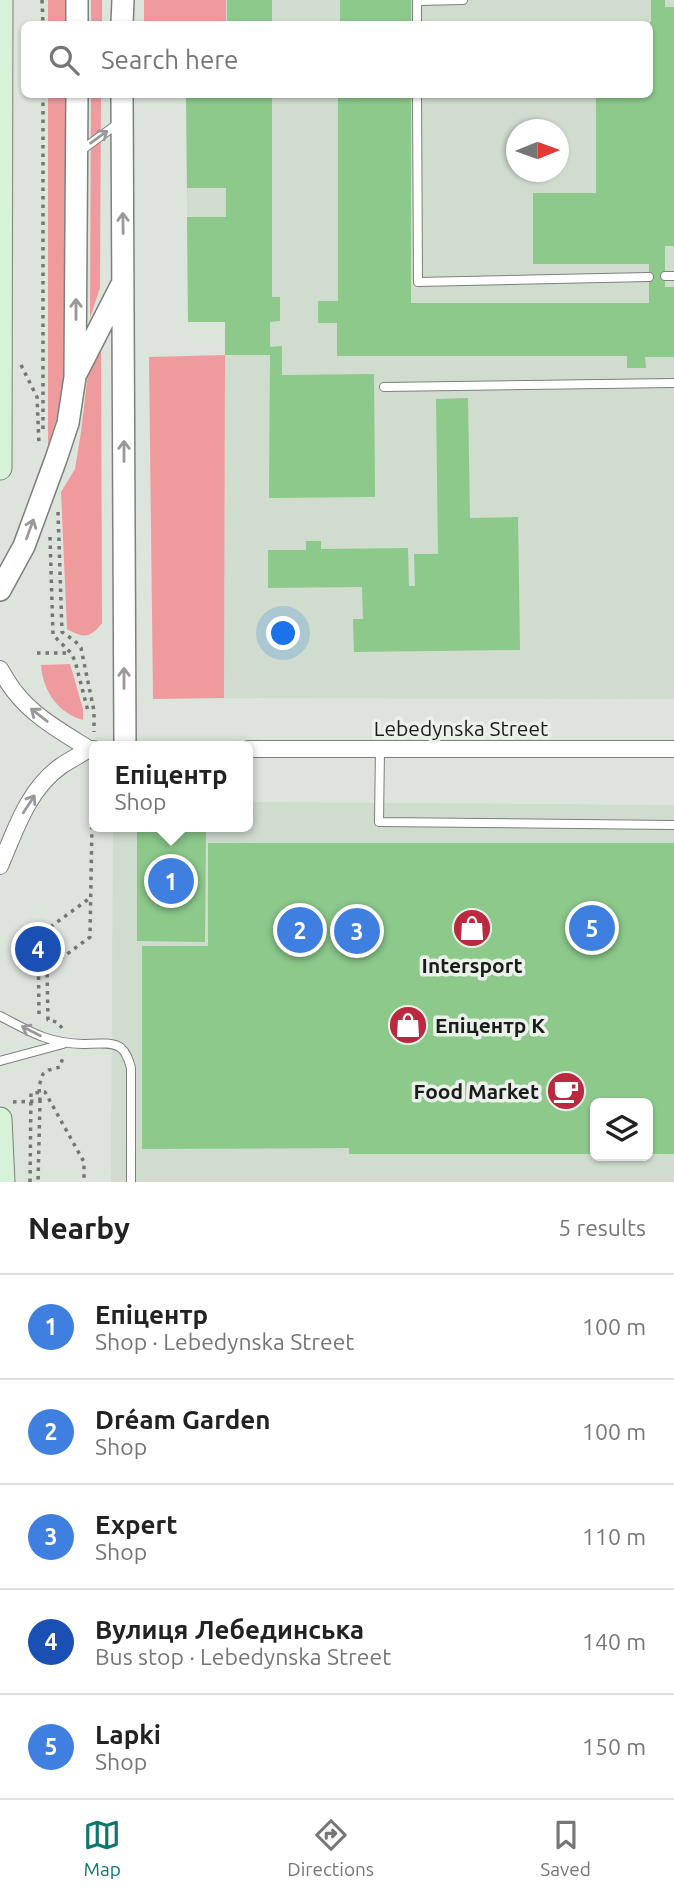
<!DOCTYPE html>
<meta charset="utf-8">
<style>
body{margin:0;font-family:Ubuntu,sans-serif;background:#f2f2f2;color:#222}
.controls{position:absolute;right:21px;bottom:21px;display:grid;overflow:hidden;border-radius:10px;box-shadow:0 2px 5px #0004}
.controls button{width:63px;height:63px;display:grid;place-items:center;padding:0;border:0;border-bottom:2px solid #e0e0e0;background:#fff;color:#222;font:35px sans-serif}
.compass{position:absolute;left:506px;top:119px;width:63px;height:63px;border-radius:50%;background:#fff;box-shadow:0 2px 5px #0004;rotate:89deg}
.you{position:absolute;left:284px;top:634px;width:24px;height:24px;margin:-18px;border:5px solid #fff;border-radius:50%;background:#1a73e8;box-shadow:0 0 0 10px #1a73e833}
.badge{display:grid;place-items:center;width:46px;height:46px;border-radius:50%;background:#0f766e;color:#fff;font-size:23px;font-weight:700}
.pin{position:absolute;translate:-50% -50%;border:4px solid #fff;box-shadow:0 2px 7px #0006}
.popup{position:absolute;left:89px;top:741px;width:164px;height:91px;box-sizing:border-box;display:grid;place-content:center;border-radius:10px;background:#fff;filter:drop-shadow(0 2px 5px #0005);font-size:23px;white-space:nowrap;color:#767676}
.popup b{font-size:26px;color:#222}
.popup::after{content:'';position:absolute;left:50%;top:100%;margin-left:-14px;border:14px solid transparent;border-top-color:#fff}
.list{margin:0;padding:0;list-style:none}
h2{display:flex;justify-content:space-between;align-items:center;height:91px;margin:0;padding:0 28px;font-size:30px}
h2 small{font-size:23px;font-weight:400;color:#767676}
.list li{display:grid;grid-template-columns:46px 1fr auto;gap:21px;align-items:center;box-sizing:border-box;height:105px;padding:0 28px;border-top:2px solid #e0e0e0}
.list b{display:block;font-size:26px;white-space:nowrap}
.list p{margin:0;font-size:23px;white-space:nowrap;color:#767676}
.list em{font-size:23px;font-style:normal;color:#767676}
.icon{flex:none;width:38px;height:38px;fill:none;stroke:currentColor;stroke-width:2;stroke-linecap:round;stroke-linejoin:round}
.map{position:relative;flex:none;width:674px;height:1182px;overflow:hidden}
.search{position:absolute;background:#fff;box-shadow:0 2px 5px #0004;left:21px;right:21px;top:21px;height:77px;display:flex;align-items:center;gap:18px;box-sizing:border-box;padding:0 24px;border-radius:10px;color:#767676;font-size:26px}
.sheet{height:616px;background:#fff}
nav{display:flex;justify-content:space-around;align-items:center;box-sizing:border-box;height:98px;border-top:2px solid #e0e0e0;background:#fff;font-size:19px;color:#767676}
nav a{display:grid;justify-items:center;gap:4px}
nav .on{color:#0f766e}
.map>svg:first-child{display:block}
.built{fill:#cfdcce;fill-rule:evenodd}
.green{fill:#ef9b9e}
.building{fill:#8cc98b}
.lines{fill:none;stroke-linecap:round;stroke-linejoin:round}
.service-casing{stroke:#7b827b;stroke-width:10}
.minor-casing{stroke:#7b827b;stroke-width:18}
.tertiary-casing{stroke:#7b827b;stroke-width:24}
.secondary-casing{stroke:#7b827b;stroke-width:25}
.path{stroke:#747873;stroke-width:3.5;stroke-dasharray:3.5 5;stroke-linecap:butt}
.service{stroke:#fff;stroke-width:8}
.minor{stroke:#fff;stroke-width:16}
.tertiary{stroke:#fff;stroke-width:21}
.secondary{stroke:#d7f3d7;stroke-width:23}
.oneway{stroke:#989998}
.labels{text-anchor:middle;dominant-baseline:central;stroke-width:7;stroke-linejoin:round;paint-order:stroke}
.street-label{font-size:21px;fill:#1a1d1a;stroke:#eaf1e9}
.poi-label{font-size:21px;font-weight:bold;fill:#1a1d1a;stroke:#eaf1e9}
</style>
<div class="map">
<svg width="674" height="1182" viewBox="0 0 674 1182">
<rect width="100%" height="100%" fill="#dde4dc"/>
<path class="built" d="M226,0h448v699l-450,-1 1,-376h-37l-2,-227 464,-1v-70h-424zM516,130h42v42h-42z
M248,802l426,3v377h-563l2,-355h135zM595,1103h53v53h-53z"/>
<path class="green" d="M48,0h19v24h-19z
M91,0h11v24h-11z
M144,0h82v24h-82z
M48,95h19l-1,280 -6,33 -12,38z
M91,95h10l-1,193 -10,30z
M101,342l1,281c-12,16 -19,15 -35,6l-6,-137 14,-23 6,-37 9,-76z
M225,355l-1,343 -71,1 -4,-342z
M70,664l13,45v11c-25,-7 -40,-29 -42,-55z"/>
<path class="building" d="M227,0h45v24h-45z
M340,0h71v24h-71z
M651,0h14v7h9v239h-9v41h9v70h-29l1,11h-19v-12h-290v-33h-19v-22h20v-207h73v209h238v-39h-116v-71h63v-99h54v-72h1z
M186,94h86v203h8v24l-10,1v25l12,-1v29l92,-1 1,123 -106,1 1,-143h-45v-33h-37l-1,-105h39v-29h-39z
M468,398l2,120 48,-1 2,133 -166,2 -1,-33h10l-1,-32 -94,1v-38h38v-9h15v8l87,-1 1,38h6l-1,-32h24l-2,-155z
M137,827h69l-1,115 -68,-1z
M208,843h466v311h-26v-51h-53v51h-246v-6l-207,1v-203h66z"/>
<g class="lines">
<g class="service-casing">
<path id="service" d="M417,24v-23l46,-1
M417,94l1,188 231,-5
M79,152l41,-30
M665,276h9
M384,387l290,-4
M380,749l-1,73 295,3
M0,1016c31,16 47,27 83,28 11,0 29,-3 38,4 6,5 8,13 10,20v114
M0,1061l63,-17"/>
</g>
<g class="minor-casing">
<path id="minor" d="M0,669c5,8 9,16 15,23 19,25 49,41 74,57
M248,749h426
M0,866c15,-35 28,-77 61,-100 9,-6 19,-11 28,-17h5"/>
</g>
<g class="tertiary-casing">
<path id="tertiary" d="M77,24v-24
M122,24l1,-24
M122,94l3,652
M77,372l44,-86
M0,590l24,-44 32,-87 12,-36 7,-46 2,-283"/>
</g>
<g class="secondary-casing">
<path id="secondary" d="M0,468l1,-468
M0,1119l3,63"/>
</g>
<path class="path" d="M42,0l1,24
M43,94v337
M21,365l16,32 2,48
M58,512l4,120 13,9 6,7 13,63v21
M50,537l3,98 18,18 4,8 13,50
M37,653h32
M39,1014l-1,-78 52,-38
M62,1028l-5,-6 -9,-2 -1,-51 43,-32 3,-169
M40,1101l-1,-15 4,-12 6,-4 11,-3 3,-10
M13,1102l27,-1 -2,81
M30,1182l1,-89 14,-1 39,70v20"/>
<use href="#service" class="service"/>
<use href="#minor" class="minor"/>
<use href="#tertiary" class="tertiary"/>
<use href="#secondary" class="secondary"/>
</g>
<defs><path id="oneway-shaft" d="M-6 0H5M1.5-3L5.5 0L1.5 3" fill="none" stroke-width="1.6" stroke-linecap="round" stroke-linejoin="round" transform="scale(1.75)"/></defs>
<g class="oneway">
<use href="#oneway-shaft" transform="translate(99 137) rotate(-36)"/>
<use href="#oneway-shaft" transform="translate(123 223) rotate(-91)"/>
<use href="#oneway-shaft" transform="translate(76 309) rotate(-90)"/>
<use href="#oneway-shaft" transform="translate(124 451) rotate(-90)"/>
<use href="#oneway-shaft" transform="translate(30 529) rotate(-70)"/>
<use href="#oneway-shaft" transform="translate(124 678) rotate(-90)"/>
<use href="#oneway-shaft" transform="translate(39 715) rotate(-142)"/>
<use href="#oneway-shaft" transform="translate(29 804) rotate(-57)"/>
<use href="#oneway-shaft" transform="translate(31 1031) rotate(-153)"/>
</g>
<defs>
<g id="shop-disc" transform="scale(2.0125)"><circle r="9.5" fill="#ba2940" stroke="#eaf1e9"/><path d="M-5-2.5h2.3a2.7 3.5 0 0 1 5.4 0H5L5.5 6h-11ZM-1.5-2.5h3a1.5 2.3 0 0 0-3 0Z" fill="#fff"/></g>
<g id="cafe-disc" transform="scale(2.0125)"><circle r="9.5" fill="#ba2940" stroke="#eaf1e9"/><path d="M-5.5-4.5H6V0H3Q3 3.5 0 3.5H-2.5Q-5.5 3.5-5.5 0ZM3-3.2v2h1.7v-2ZM-6 4.5H4V6H-6Z" fill="#fff"/></g>
</defs>
<g fill-rule="evenodd">
<use href="#shop-disc" x="472" y="928"/>
<use href="#shop-disc" x="408" y="1025"/>
<use href="#cafe-disc" x="566" y="1091"/>
</g>
<g class="labels">
<g class="street-label">
<text x="461" y="728">Lebedynska Street</text>
</g>
<g class="poi-label">
<text x="472" y="965">Intersport</text>
<text x="435" y="1025" text-anchor="start">Епіцентр К</text>
<text x="539" y="1091" text-anchor="end">Food Market</text>
</g>
</g>
</svg>
<div class="controls">
<button><svg class="icon" aria-label="layers" viewBox="0 0 24 24"><path d="M12 4l9 5-9 5-9-5zM3 14l9 5 9-5"/></svg></button>
</div>
<svg class="compass" viewBox="-18 -18 36 36"><path d="M0-13l5 13h-10z" fill="#e53935"/><path d="M0 13l5-13h-10z" fill="#767676"/></svg>
<div class="you"></div>
<div class="pin badge" style="left:171px;top:881px;background:#3f7fe0">1</div>
<div class="popup"><b>Епіцентр</b>Shop</div>
<div class="pin badge" style="left:300px;top:930px;background:#3f7fe0">2</div>
<div class="pin badge" style="left:357px;top:931px;background:#3f7fe0">3</div>
<div class="pin badge" style="left:38px;top:949px;background:#1a4fb4">4</div>
<div class="pin badge" style="left:592px;top:928px;background:#3f7fe0">5</div>
<div class="search"><svg class="icon" aria-label="search" viewBox="0 0 24 24"><circle cx="10" cy="10" r="6"/><path d="M15 15l6 6"/></svg>Search here</div>
</div>
<section class="sheet">
<h2>Nearby<small>5 results</small></h2>
<ul class="list">
<li><span class="badge" style="background:#3f7fe0">1</span><div><b>Епіцентр</b><p>Shop · Lebedynska Street</p></div><em>100 m</em></li>
<li><span class="badge" style="background:#3f7fe0">2</span><div><b>Dréam Garden</b><p>Shop</p></div><em>100 m</em></li>
<li><span class="badge" style="background:#3f7fe0">3</span><div><b>Expert</b><p>Shop</p></div><em>110 m</em></li>
<li><span class="badge" style="background:#1a4fb4">4</span><div><b>Вулиця Лебединська</b><p>Bus stop · Lebedynska Street</p></div><em>140 m</em></li>
<li><span class="badge" style="background:#3f7fe0">5</span><div><b>Lapki</b><p>Shop</p></div><em>150 m</em></li>
</ul>
</section>
<nav>
<a class="on"><svg class="icon" aria-label="map" viewBox="0 0 24 24"><path d="M3 6l6-2 6 2 6-2v14l-6 2-6-2-6 2zM9 4v14M15 6v14"/></svg>Map</a>
<a><svg class="icon" aria-label="directions" viewBox="0 0 24 24"><path d="M12 3l9 9-9 9-9-9zM9 14v-3h6M13 9l2 2-2 2"/></svg>Directions</a>
<a><svg class="icon" aria-label="saved" viewBox="0 0 24 24"><path d="M7 4h10v16l-5-4-5 4z"/></svg>Saved</a>
</nav>
